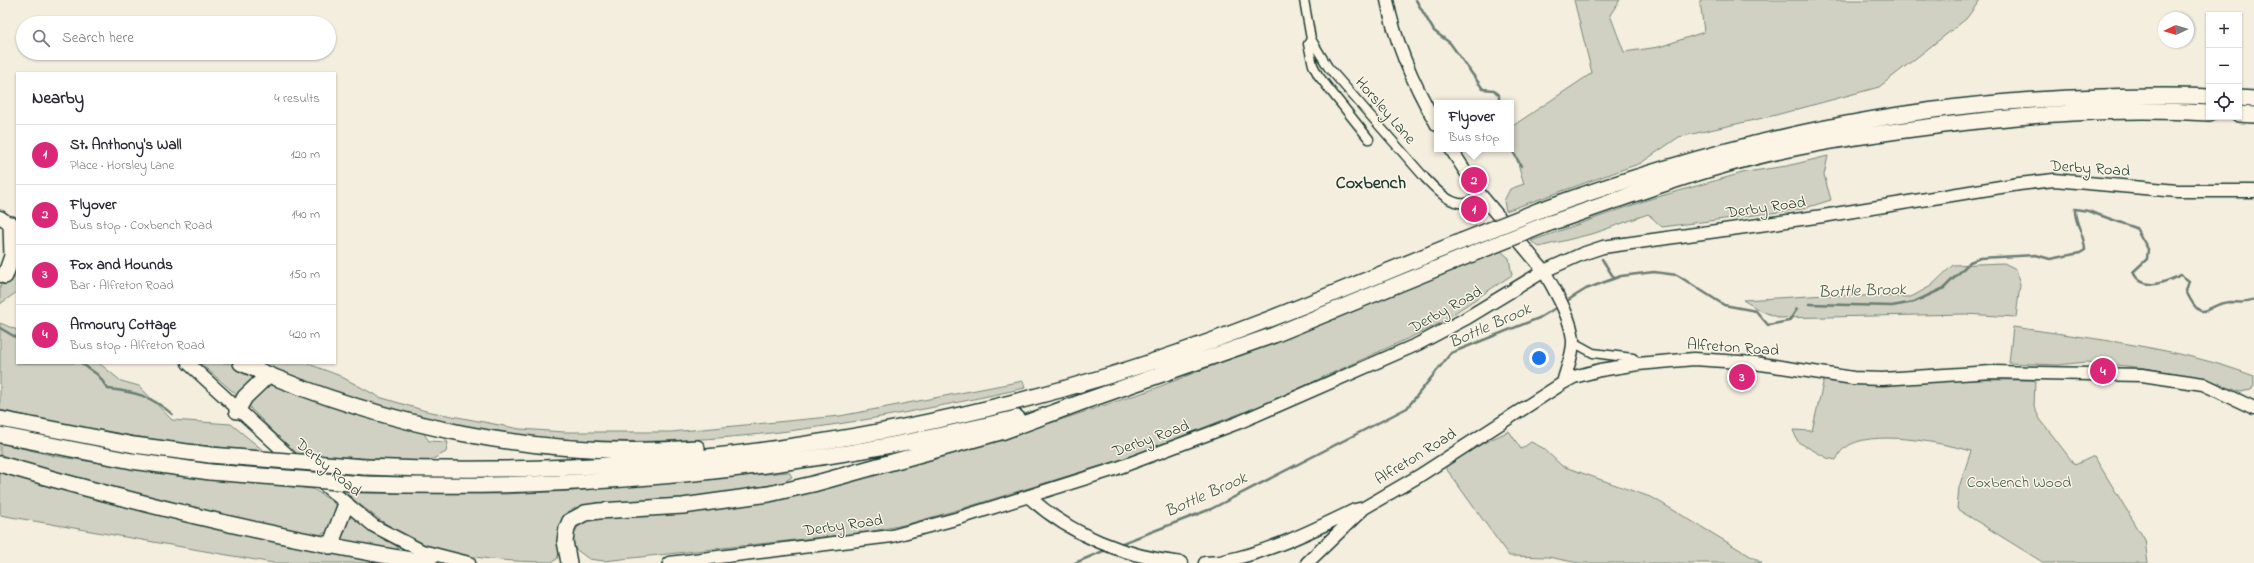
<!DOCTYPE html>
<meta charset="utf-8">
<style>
body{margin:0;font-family:"Indie Flower",sans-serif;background:#f2f2f3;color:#2b2b33}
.controls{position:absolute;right:12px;top:12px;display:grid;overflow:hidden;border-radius:0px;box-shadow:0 1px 3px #0004}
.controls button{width:36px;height:36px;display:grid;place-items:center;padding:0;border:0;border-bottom:1px solid #e1e1e2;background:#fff;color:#2b2b33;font:20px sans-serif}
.compass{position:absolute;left:2158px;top:12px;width:36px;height:36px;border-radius:50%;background:#fff;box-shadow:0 1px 3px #0004;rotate:266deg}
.you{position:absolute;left:1539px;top:358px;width:14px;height:14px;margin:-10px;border:3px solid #fff;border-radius:50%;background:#1a73e8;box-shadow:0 0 0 6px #1a73e833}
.badge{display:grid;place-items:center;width:26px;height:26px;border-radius:50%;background:#db2777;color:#fff;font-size:13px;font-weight:700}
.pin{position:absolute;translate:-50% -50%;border:2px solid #fff;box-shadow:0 1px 4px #0006}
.popup{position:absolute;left:1434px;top:100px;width:80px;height:52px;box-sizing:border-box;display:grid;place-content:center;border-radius:0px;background:#fff;filter:drop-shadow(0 1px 3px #0005);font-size:13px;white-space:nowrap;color:#7c7c81}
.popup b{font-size:15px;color:#2b2b33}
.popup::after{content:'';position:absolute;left:50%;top:100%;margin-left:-8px;border:8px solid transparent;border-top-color:#fff}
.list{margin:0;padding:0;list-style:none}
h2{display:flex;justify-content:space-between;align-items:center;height:52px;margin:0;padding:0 16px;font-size:17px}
h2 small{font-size:13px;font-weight:400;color:#7c7c81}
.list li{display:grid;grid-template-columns:26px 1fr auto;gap:12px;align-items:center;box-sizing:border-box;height:60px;padding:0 16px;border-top:1px solid #e1e1e2}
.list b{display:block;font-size:15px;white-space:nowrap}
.list p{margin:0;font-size:13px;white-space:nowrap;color:#7c7c81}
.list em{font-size:13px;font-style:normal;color:#7c7c81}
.icon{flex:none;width:22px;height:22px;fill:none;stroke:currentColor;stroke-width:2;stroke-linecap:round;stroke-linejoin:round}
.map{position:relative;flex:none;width:2254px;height:563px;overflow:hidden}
.search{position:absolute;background:#fff;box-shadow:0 1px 3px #0004;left:16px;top:16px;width:320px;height:44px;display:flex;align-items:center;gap:10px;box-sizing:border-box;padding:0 14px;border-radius:22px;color:#7c7c81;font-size:15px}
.panel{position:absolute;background:#fff;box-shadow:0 1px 3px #0004;left:16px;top:72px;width:320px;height:292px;border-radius:0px}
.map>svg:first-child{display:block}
.green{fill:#d0d1c2;stroke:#78877b}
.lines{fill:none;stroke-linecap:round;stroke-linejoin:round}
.stream{stroke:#6c7d72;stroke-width:2.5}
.street-casing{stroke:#1f3d34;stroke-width:11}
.secondary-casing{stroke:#1f3d34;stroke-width:15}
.highway-casing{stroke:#1f3d34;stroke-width:18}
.street{stroke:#fcf5e5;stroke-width:8}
.secondary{stroke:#fcf5e5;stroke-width:12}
.highway{stroke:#fcf5e5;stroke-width:15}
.highway-bridge-casing{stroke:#1f3d34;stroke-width:18;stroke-linecap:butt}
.highway-bridge{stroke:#fcf5e5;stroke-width:15}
.labels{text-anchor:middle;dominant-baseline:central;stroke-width:3;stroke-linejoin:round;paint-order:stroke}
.street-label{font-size:16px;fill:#1f3d34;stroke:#fcf5e5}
.park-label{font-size:16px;fill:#425b50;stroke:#fcf5e5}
.water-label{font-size:17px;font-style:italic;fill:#465d53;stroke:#fcf5e5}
.quarter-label{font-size:18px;font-weight:bold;fill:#1f3d34;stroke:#fcf5e5}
</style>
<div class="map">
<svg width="2254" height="563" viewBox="0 0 2254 563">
<rect width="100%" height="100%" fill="#f3eede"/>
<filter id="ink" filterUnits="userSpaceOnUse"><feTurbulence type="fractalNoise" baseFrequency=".025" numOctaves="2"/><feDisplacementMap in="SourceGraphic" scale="8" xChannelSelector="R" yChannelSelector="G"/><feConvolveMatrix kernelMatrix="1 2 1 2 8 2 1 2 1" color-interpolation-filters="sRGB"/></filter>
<g filter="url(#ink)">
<path class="green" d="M1574,0h46l-10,15 14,37 35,-5 45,-15 -4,-32h280l-14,19 -87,68 -103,28 -97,22 -38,26 -135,48 -2,-10 6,-12 14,-5 -13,-45v-12l81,-54z
M1828,156l-4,19 7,25 -29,9 -140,18 -14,-13 -53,19 -56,14 -8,-6 116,-41 99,-28 41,-6z
M1501,251l8,7 3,17 -77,51 -168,77 -144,56 -159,49 -56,16 -40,8 -264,29 -15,-2 -15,-11c-3,-13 2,-21 13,-30l108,-6 46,-6 47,-9 160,-44 109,-32 94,-31z
M2004,263l12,6 4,16 -4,32 -51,-3 -186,4 -20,-8 -16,-10 83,-5 85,2 20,-11 22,-21z
M17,276v16l-17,12v-18z
M0,323l17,7v33h82l22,18 18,5 33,34 59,4 33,27c-90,-6 -177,-21 -264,-41z
M2013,327c81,12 164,20 241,49v8l-3,6 -11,2 -25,-10 -69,-14 -60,-6 -28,3 -49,-2z
M200,363h33l26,13 -21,20z
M254,363h52l32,12 41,22 47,14 94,18 44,3h107l169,-16 183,-35 2,7c-168,37 -337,67 -509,47 -18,-2 -37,-7 -55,-10 -19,-4 -39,-5 -58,-10 -51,-14 -100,-32 -149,-52z
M1824,379l211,1 -1,27 6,12 35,46 19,-9 51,84 3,23h-104l-87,-54 2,-22 12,-36c-28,-8 -102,-23 -126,-3 -4,2 -7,8 -9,12l-9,-2 -29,-16 -5,-12 19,1z
M274,382l148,49 7,10 19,1 -2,10 -19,10 -131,-8 -46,-46c-4,-14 13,-23 24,-26z
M1509,431l12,18 10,-7 12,6 19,18 91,32 109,65h-183l-31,-6 -39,-1 -67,-93z
M0,443l55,13 102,16 156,17 20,13 4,6 -8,23 -14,6 -133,-28 -182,-50z
M0,470c125,39 253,68 381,93h-108l-273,-48z
M789,472l3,5 -10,6 -77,13 -112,8 -19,8 -17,47 -5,3c-40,0 -84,-3 -122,-15 -31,-10 -60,-35 -85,-54l159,1 68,-3z
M350,516l48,31v6l-58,-10z"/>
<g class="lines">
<path class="stream" d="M1416,0l18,31 16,12 33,46 11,1 5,5v8
M1511,148l10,18
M1602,259l12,19
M1565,302l21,-13 35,-13 33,-4 23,3 47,30 32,6 12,14 21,-4 8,-12
M1809,304l83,2 22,-4 30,-14 26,-26 10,-4 56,-3 14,4 30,-6 5,-3c0,-15 -11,-27 -10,-41l13,2 48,17 12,21 -1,10 -14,13c10,21 33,10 48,3l8,6 -3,10c17,36 19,13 43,11 9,0 17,2 25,-2
M0,328l17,10
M81,363l17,12 10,14c28,3 43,7 64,25
M1120,544l91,-35 196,-101 44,-55 88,-35 20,-12
M1075,563l33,-14"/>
<g class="street-casing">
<path id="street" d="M1304,0l7,39 17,28 97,111c10,10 25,28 41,25 5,-1 10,-6 14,-9
M1311,39l-3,5 5,21 5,10 51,64
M1573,342l20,11 40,5 5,6"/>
</g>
<g class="secondary-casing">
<path id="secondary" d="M1387,0c8,43 28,87 50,125
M1451,149l29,45 64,77c11,20 27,46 29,69 1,13 -7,30 -10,43
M0,217l17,12
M188,363l102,94 84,69 48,25 47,12
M1029,497c42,38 96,60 153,66
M669,563l223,-27 67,-18 156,-49 125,-47 178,-78 47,-25 79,-48 38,-17 21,-7 220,-31 196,-32 35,-4 123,11h77
M1205,563c6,-1 13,0 19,-2 45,-9 90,-31 131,-51l9,-2 55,-32 144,-93 11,-6 26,-7 38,-6 56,-5 61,4 98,15 29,1 110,-7 150,3 61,9 51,24
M1307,563l56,-54"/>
</g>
<g class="highway-casing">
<path id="highway" d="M2239,98l15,1
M2239,114l15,1
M1540,210c185,-67 365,-109 563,-113 35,-1 71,-2 106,0
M1547,224c58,-19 116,-42 174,-58 68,-20 137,-30 207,-39 93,-12 187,-20 281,-14
M5,276l7,-20 -1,-32
M241,363c142,63 300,97 456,85
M237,411l8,-14 23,-22
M0,419l134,26 76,10
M0,435l132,26 78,11
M0,464c141,41 284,76 429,99
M364,467c252,11 505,-18 747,-92 120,-37 235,-87 351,-134
M364,484c221,7 437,-13 653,-66
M330,546l16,-42
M569,563l-4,-22 2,-13 3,-7 15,-8 14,-2 84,-5 86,-12 44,-10 191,-53 81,-30 189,-66 198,-81"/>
</g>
<use href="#street" class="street"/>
<use href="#secondary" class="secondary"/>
<use href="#highway" class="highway"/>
<g class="highway-bridge-casing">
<path id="highway-bridge" d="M1462,241l78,-31
M1472,254l75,-30
M210,455l154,12
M210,472l154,12"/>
</g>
<use href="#highway-bridge" class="highway-bridge"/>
</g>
</g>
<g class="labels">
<g class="street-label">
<text transform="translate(1385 111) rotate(49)">Horsley Lane</text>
<text transform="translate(2090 169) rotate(4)">Derby Road</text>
<text transform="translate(1766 208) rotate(-8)">Derby Road</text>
<text transform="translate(1446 310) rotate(-29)">Derby Road</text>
<text transform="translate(1733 348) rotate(4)">Alfreton Road</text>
<text transform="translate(1151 439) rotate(-20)">Derby Road</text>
<text transform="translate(1416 457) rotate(-32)">Alfreton Road</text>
<text transform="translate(328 468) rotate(40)">Derby Road</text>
<text transform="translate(843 526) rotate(-8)">Derby Road</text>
</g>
<g class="park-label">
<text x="2019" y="483">Coxbench Wood</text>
</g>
<g class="water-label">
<text transform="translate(1862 291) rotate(-2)">Bottle Brook</text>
<text transform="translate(1490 326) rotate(-24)">Bottle Brook</text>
<text transform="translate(1206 495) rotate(-24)">Bottle Brook</text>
</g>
<g class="quarter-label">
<text x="1371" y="184">Coxbench</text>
</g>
</g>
</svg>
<div class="controls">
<button>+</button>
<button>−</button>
<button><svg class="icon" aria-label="locate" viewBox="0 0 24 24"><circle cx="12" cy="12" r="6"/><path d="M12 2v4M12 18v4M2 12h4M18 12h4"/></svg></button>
</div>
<svg class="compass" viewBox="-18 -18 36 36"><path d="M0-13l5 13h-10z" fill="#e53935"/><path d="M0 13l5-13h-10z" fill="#7c7c81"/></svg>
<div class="you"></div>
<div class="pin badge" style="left:1474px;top:209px">1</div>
<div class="pin badge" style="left:1474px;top:180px">2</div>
<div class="popup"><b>Flyover</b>Bus stop</div>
<div class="pin badge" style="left:1742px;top:377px">3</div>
<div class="pin badge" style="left:2103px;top:371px">4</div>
<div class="search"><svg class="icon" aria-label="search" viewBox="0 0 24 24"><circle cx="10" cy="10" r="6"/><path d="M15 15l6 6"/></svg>Search here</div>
<section class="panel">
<h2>Nearby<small>4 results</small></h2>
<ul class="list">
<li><span class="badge">1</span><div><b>St. Anthony's Wall</b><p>Place · Horsley Lane</p></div><em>120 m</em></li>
<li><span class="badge">2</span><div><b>Flyover</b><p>Bus stop · Coxbench Road</p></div><em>140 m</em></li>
<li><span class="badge">3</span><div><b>Fox and Hounds</b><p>Bar · Alfreton Road</p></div><em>150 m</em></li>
<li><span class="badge">4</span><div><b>Armoury Cottage</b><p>Bus stop · Alfreton Road</p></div><em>420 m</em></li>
</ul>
</section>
</div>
